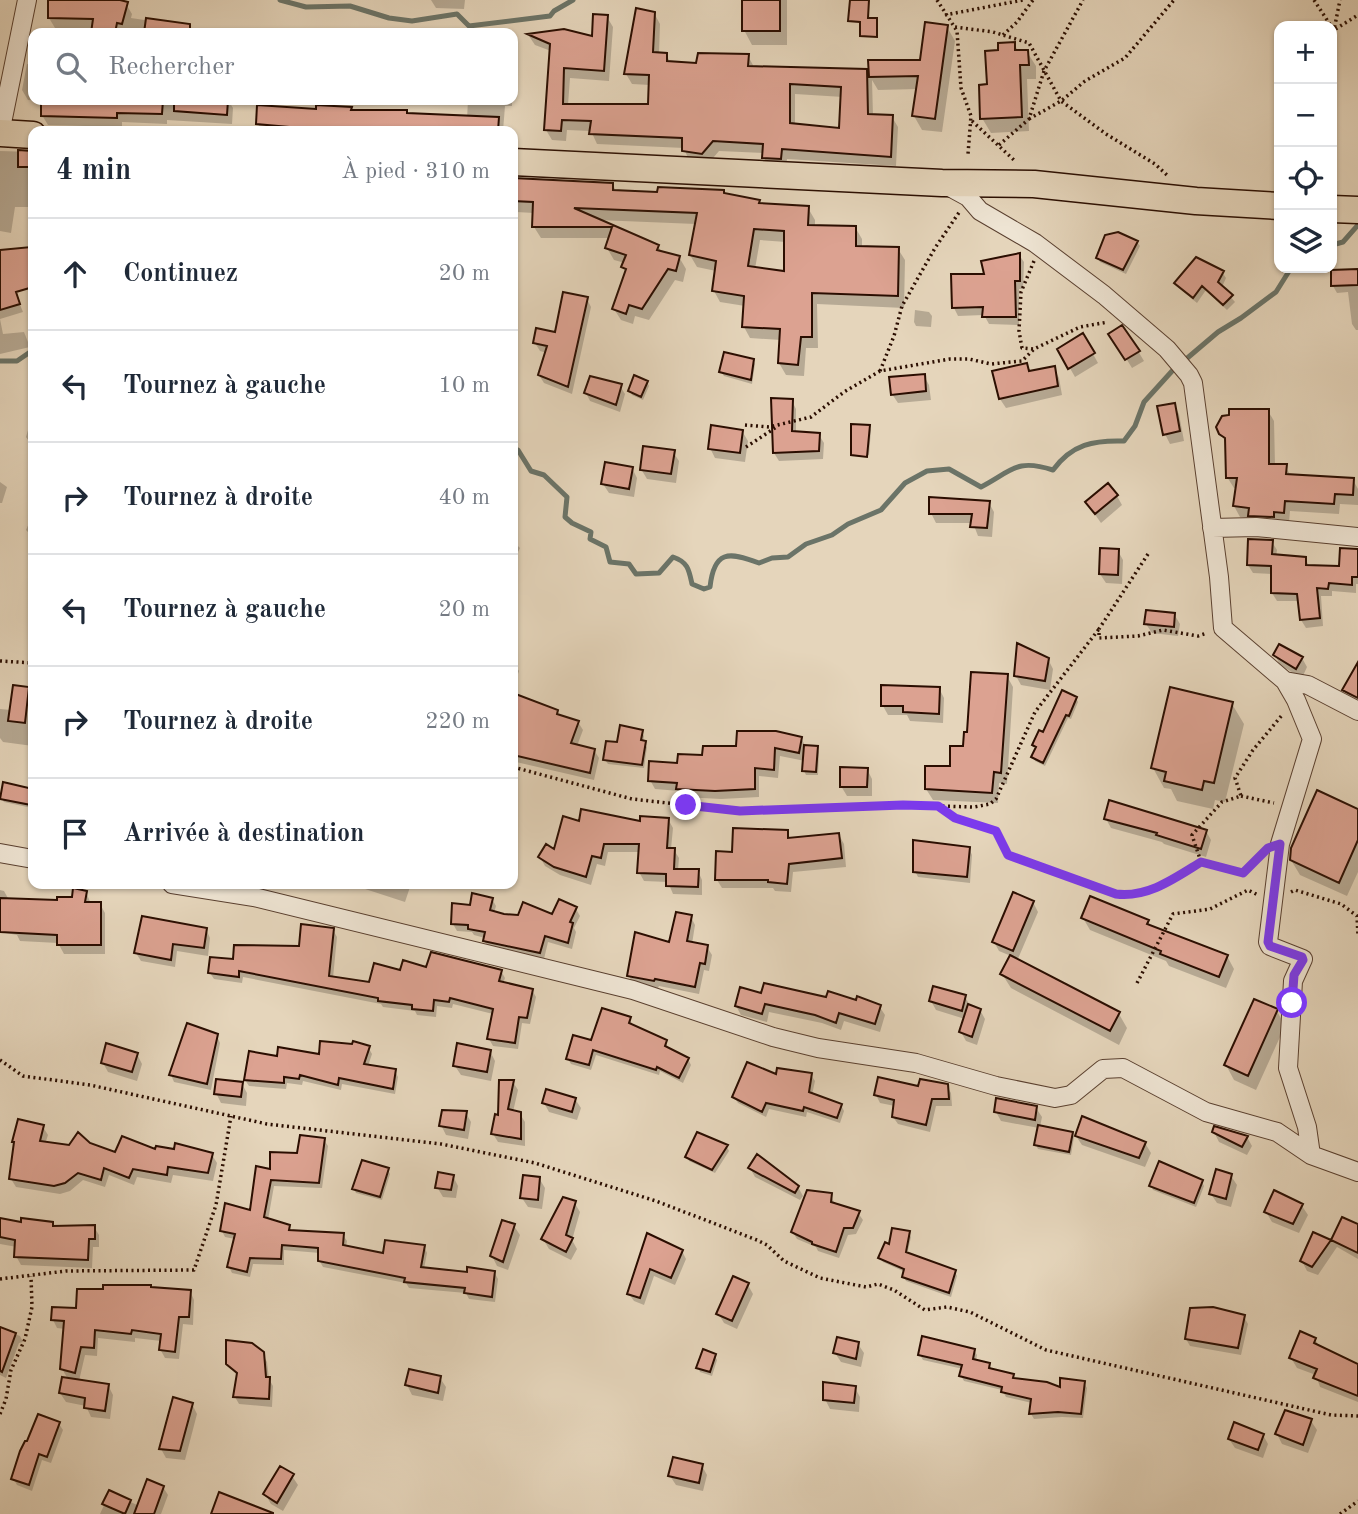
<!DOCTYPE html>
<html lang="fr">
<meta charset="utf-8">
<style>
body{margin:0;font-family:"Old Standard TT",serif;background:#f2f2f3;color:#1f2937}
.controls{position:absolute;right:21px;top:21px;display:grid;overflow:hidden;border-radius:14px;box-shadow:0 2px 5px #0004}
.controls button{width:63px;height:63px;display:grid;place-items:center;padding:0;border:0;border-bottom:2px solid #e0e1e3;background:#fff;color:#1f2937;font:35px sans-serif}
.stop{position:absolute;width:21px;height:21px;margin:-16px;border:5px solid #7c3aed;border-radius:50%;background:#fff}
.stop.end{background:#7c3aed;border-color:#fff;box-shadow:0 2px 7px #0008}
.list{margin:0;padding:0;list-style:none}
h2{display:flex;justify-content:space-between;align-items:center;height:91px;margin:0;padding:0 28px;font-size:30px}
h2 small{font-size:23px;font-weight:400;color:#747a83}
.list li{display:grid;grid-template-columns:46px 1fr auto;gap:21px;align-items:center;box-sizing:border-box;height:112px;padding:0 28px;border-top:2px solid #e0e1e3}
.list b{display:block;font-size:26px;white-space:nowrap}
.list em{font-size:23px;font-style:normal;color:#747a83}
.icon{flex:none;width:38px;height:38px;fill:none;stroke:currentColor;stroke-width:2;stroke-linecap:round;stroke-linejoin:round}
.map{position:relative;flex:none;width:1358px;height:1514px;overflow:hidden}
.search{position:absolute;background:#fff;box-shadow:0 2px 5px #0004;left:28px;top:28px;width:490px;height:77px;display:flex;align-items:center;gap:18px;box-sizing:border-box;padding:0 24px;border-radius:14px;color:#747a83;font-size:26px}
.panel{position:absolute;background:#fff;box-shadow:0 2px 5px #0004;left:28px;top:126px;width:490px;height:763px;border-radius:14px}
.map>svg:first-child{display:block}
.shadow{fill:#0003;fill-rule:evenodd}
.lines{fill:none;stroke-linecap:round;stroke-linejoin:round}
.stream{stroke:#6b7468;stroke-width:5}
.building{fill:#dca291;stroke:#2a0d00;stroke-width:2;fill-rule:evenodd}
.minor-casing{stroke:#593f2f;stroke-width:20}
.primary-casing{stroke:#2a0d00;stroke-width:29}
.path{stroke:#2a0d00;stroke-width:3.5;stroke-dasharray:2 3.5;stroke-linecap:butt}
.minor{stroke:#eee4d3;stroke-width:18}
.primary{stroke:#e5d5bb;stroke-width:26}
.route{stroke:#7c3aed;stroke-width:9}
</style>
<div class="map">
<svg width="1358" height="1514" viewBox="0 0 1358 1514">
<rect width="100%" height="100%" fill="#e5d5bb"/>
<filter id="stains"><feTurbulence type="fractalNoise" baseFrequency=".00286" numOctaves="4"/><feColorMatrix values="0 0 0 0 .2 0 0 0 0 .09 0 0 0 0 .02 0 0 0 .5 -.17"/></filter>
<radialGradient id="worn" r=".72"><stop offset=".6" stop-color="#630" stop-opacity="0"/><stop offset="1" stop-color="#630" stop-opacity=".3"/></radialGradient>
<path class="shadow" d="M94,0h19l13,4 6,10 -1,4 34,5 6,10h-77v-4l-39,-1 -6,-10z
M431,0h34l-1,9 -28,-1z
M744,0h43v45h-35l-8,-15z
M654,13l6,11 -1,30 7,1 5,8 27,2 50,-9 6,11 112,4 5,7 -1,-16 52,-1 25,-34 8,14 -13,91 -20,-2 -8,-14 4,-27 -40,1 -6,-10 1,36 19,1 6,10 -2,39 -109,-7 -1,10h-16l-6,-11v-5l-45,-2 -11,13 -19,-3 -5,-13 -87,-4 -6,-13 -24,-1 -1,11 -14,-1 -6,-10 5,-79 -16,-6 -6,-9 34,-5 30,8 14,-22 6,10 -4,54 -39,-3 -2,27 82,1v-21l-18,-1 -6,-10zM795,94l48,3 -2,33 -46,-4z
M1014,44l5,8h8l9,14v13h-9l2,52 -38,2 -9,-15 6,-32 12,-34z
M27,64l6,1v35h195l5,8 -1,16 -65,-4v4l-45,-2v5l-74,-2 -6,-10 1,-14 -15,-1 -6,-10z
M468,100h44v6h-7l-2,25h-241l-4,-7 59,-14 34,-1 1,2 115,8z
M0,151l33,1v55h-18l-4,26 -11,-2z
M513,180l99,4 5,8 108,3 34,7 2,3 47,3 7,12v7h40l7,12v9l36,1 7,11 -1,48 -87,-4 1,44h-12l-2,28 -18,-1 -7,-12 2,-23 -31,-2 -6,-11 1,-21 -25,-4 -6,-11 2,-20 -19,-4 -7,-12 6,-31 -98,-4 60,26 4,7 17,4 7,12 -3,13 -8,-2 -26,40 -14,-4 -2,8 -12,-4 -7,-11 12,-37 -3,-5 2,-4 -11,-3 -7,-12 3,-10h-69l-7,-11v-14l-18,-1 -3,-6zM760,240l26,2 -1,31 -30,-4z
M1137,242l3,4 -14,28 -26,-12 -2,-4z
M30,249l3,5v19l-33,3v-24z
M1019,255l5,7 -1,27h-4v36l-30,-1 -5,-9 -26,1 -4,-8 32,-33z
M513,264l2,4 -2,16z
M1358,271v59h-2l-4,-6 -4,-32 -11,1 -4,-7z
M1222,272l4,6 -4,9 13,15 -8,8 -21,-20 -9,13 -17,-14 -4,-6z
M13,287l10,25 -23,7v-28z
M587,299l4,8 -19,87 -28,-11 -5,-8 8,-22 -7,-2 -5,-8 21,-9z
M915,310l14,2 3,4 -1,11 -15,-1 -2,-4z
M0,319l3,15 21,-2 6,15 -30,7z
M1111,334l27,17 6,10 -12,7z
M1083,336l15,27 -23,14 -16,-28z
M753,360l2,4 -3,20 -28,-8 -3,-4z
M1027,365l4,8 23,-5 5,10 3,17 -56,13 -6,-9z
M924,376l5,9 2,15 -33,3 -6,-9z
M647,382l2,4 -6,14 -11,-5 -2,-4z
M620,386l5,8 -5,18 -30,-11 -4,-8z
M792,401l4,8v24l23,2 5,8 -1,16 -44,2 -5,-8z
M1174,405l5,9 5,27 -14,3 -5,-10z
M1268,411l6,10 1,44 10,1 6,10 62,4 5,9v16l-18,-1 -1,10 -49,-3 -1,12 -33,3 -4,-8 -12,-1 -6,-11 3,-18h-3l-7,-11v-33l-7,-11z
M33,413v34l-7,-10z
M869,426l2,4 -2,25 -17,-1z
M742,431l6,10 -3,21 -30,-4 -5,-10z
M673,452l6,9 -3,22 -29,-4 -6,-10z
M632,468l5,10 -3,19 -25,-4 -6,-9z
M0,482l7,5 -5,16h-2z
M1117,496l5,9 -21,18 -14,-20z
M989,503l5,9 -2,25 -14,-1 -5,-13h-37l-5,-10z
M33,514v23l-7,-7z
M513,541l7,7 -7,14z
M1272,542l5,8 -1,7 29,2 5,8h31l17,-16v33h-2v9l-24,-2v5h-11l2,30 -17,2 -5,-8 -2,-19h-22l-5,-8 1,-19 -20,-1 -5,-8z
M1118,551l5,9 -1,24 -16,-1 -6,-9z
M1174,614l6,10 -2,12 -26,-3 -6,-9z
M1275,655l27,3 5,9 -5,11 -22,-13z
M1048,659l5,10 -3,21 -29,-5 -5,-9z
M513,662l6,9 -6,18z
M1007,676l6,11 -6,97 -8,-1 -1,20 -65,-3 -7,-11 25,-21 14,-20 4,-14z
M1358,683v21l-8,-5 -6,-9z
M939,688l5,10 -1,25 -33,-2 -3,-6h-19l-5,-9z
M28,689l4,7 1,50 -30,-4 -3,-4v-29l11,1z
M513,696l44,16 3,4 18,6 5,8 -6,16 17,4 5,8 -5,22 -78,-18 -3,-5v-10l5,-27 23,6 -28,-18z
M1076,698l2,4 -7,17 -3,-1 -23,48 -10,-5 -2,-4 3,-8 -2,-4z
M1232,704l12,20 -19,78 -10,-2 -2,9 -36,-8 -6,-12 -7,-1 -11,-20z
M642,732l2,4 -1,7 4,4 -3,21 -36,-4 -3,-4 13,-16z
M801,738l5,9 11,1 2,4 -1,23h-12l-2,-4 1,-10 -25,-5 -2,22 -19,-2v21l-38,2 -38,-2 -4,-6 -24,-2 -5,-9 29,-15 24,-9 34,-8z
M33,762v27l-2,-3z
M867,769l5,10v17h-25l-6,-10z
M4,784l29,7 -1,17 -28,-6 -3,-4z
M1358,811v61l-11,24 -47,-21 -9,-15z
M668,819l5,9 -2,21 3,1 5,8 -1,12 20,1 4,9v15l-29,-1 -5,-12 -24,-1 -5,-9 1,-20h-32l-3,14 -8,-2 -6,21 -31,-10 -15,-9 -5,-9 15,-5 25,-29h62z
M1106,819l100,12 5,9 -5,17 -42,-13 -2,-2 -51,-14z
M787,832l4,8 48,-5 5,9 2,23 -53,5 -2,20 -16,-1 -2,-3h-51l-5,-8 17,-26z
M969,848l3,7 -2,28 -52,-6 -3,-6z
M360,884h51l-6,18 -43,-14z
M425,884h21l-1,5z
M0,890l4,1 5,9 50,2 14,-3 13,-7 5,12h9l5,9v41h-41l-6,-11 -38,-2 -3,-6 -17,-3z
M492,899l4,7 -2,7 25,4 34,-1 23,-7 4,7 -6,12 2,4 -4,17 -24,-7 -4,17 -55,-11 -5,-7 1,-3 -11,-3 -2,-3 -15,-1 -4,-7 18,-17z
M1033,902l5,10 -21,49 102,53 8,14 -8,17 -108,-57 -9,-14 9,-18 -12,-5 -5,-9z
M691,917l4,8 -3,19 15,3 5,8 -3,16 -5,-1 -5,24 -40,-8 -1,2 -25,-4 -4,-8 42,-32z
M1083,918l65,3 3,6 76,29 7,13 -8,19 -57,-22 -3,-5 -76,-31z
M206,929l4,9 -2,18 -31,-5 -2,16 -34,-6 -5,-8z
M333,930l4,7 -4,41 37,6 31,-12 26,-3 74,2 4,7 -2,6 29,6 4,7 -6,27 -8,-1 -4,26 -25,-3 -4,-7 4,-25 -40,-10 -1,4 -15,-2 -1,11 -19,-2 -2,-4 -32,-4 -2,-3 -138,-27 -1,6 -28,-4 -4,-6 25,-12 65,-13z
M762,995l65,4 52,7 6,9 -5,17 -36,-11 -3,9 -19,-7 -53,-11 -2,10 -26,-7 -5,-9z
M965,997l6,10 9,3 5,9 -8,26 -11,-4 -5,-9 4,-13 -29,-9 -5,-9z
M1277,1011l8,15 -29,64 -22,-10 -8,-15z
M630,1019l3,8 33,14 2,8 20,10 3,6 -8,18 -23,-12 -1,4 -63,-20 -5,15 -20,-6 -3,-5z
M217,1036l3,7 -9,47 -37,-8 -3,-7z
M368,1047l4,7 -4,12 27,5 3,6 -3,17 -53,-10 -1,6 -38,-9 -1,4 -15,-2 -1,6 -37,-3 -4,-6 5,-27 28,5 42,-2z
M490,1051l5,10 -4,20 -30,-6 -6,-9z
M137,1054l5,10 -5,17 -29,-9 -5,-9z
M811,1075l4,6 -3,14 29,10 3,6 -4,12 -33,-11 -1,5 -37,-8 -3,8 -28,-14 -4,-6 44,-20z
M513,1082l5,8 -5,22 7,2 5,8v24l-27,-4 -5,-8z
M242,1084l5,9 -1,13 -25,-3 -5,-10z
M947,1086l4,7 1,13h-16l-6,26 -32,-8 -5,-7 2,-11 -15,-3 -4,-8z
M575,1099l6,9 -4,12 -28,-8 -5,-9z
M1036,1108l6,9 -2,10 32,6 2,4 -3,18 -33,-6 -2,-4 3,-17 -38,-7 -5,-9z
M466,1113l5,9 -3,17 -22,-4 -5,-10z
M43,1127l5,8 -3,9 25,3 19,-2 27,9 41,-3 55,4 5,8 -4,18 -40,-6 -2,8 -34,-6 -3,8 -25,-10 -4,12 -22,-7 -13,11 -10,3 -44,-7 -5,-8z
M1214,1132l33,5 5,9 -5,9 -28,-13z
M1076,1136l69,7 6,10 -6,14 -63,-22z
M324,1140l4,6 -6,42 -48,-2 -6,34 21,6 3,6 51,3 4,6 -1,6 39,8 39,-9 3,7 -3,16 44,5 26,-2 4,7 -3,23 -26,-3 -3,-6 -57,-5 -3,-5 -83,-16 -4,-7 1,-7 -36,-3v15l-31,-1 -3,13 -18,-4 -3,-6 6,-28 -10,-2 -3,-6 29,-19 21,-40z
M727,1147l2,4 -14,22 -26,-12 -2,-4z
M750,1168l48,19 5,9 -3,4 -45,-23z
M388,1170l2,4 -8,26 -26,-7 -2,-4z
M453,1176l5,10 -2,12 -13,-1 -6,-10z
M1231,1176l6,9 -6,22 -14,-4 -6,-9z
M539,1178l6,10 -3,21 -14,-2 -6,-9z
M1202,1182l2,4 -8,21 -43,-17 -2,-5z
M831,1195l4,10 23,8 5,7 -7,14 -8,1 -9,23 -21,-7 -2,-4 -19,-8 -5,-8z
M574,1202l6,10 -8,28 5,9 -6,11 -22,-11 -6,-10z
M1302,1206l6,9 -9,18 -27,-11 -6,-10z
M1343,1219l15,7v33l-21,-12 -19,28 -11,-4 -5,-10 12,-26 18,7z
M0,1220l22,5 30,-2 3,5 39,-1 5,8v12h-6l-1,21 -71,-3 -5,-9 1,-9 -17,-3z
M514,1226l6,9 -12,35 -11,-4 -5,-10z
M909,1233l2,4 -4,18 48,17 2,4 -6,21 -45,-16 -2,-4 1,-5 -22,-10 -3,-4 10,-11z
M648,1235l34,16 4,8 -11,26 -21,-9 -10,29 -10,-4 -5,-7z
M748,1285l5,9 -16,35 -13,-6 -6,-10z
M190,1291l4,9 -1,25 -10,-1 -4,35 -14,-1 -5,-9 1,-8 -26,-3v4l-37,-4 -1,18 -12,-1 -6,26 29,4 5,10 -3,24 -19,-2 -5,-11 -20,-4 -6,-9 8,-14 -6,-10 3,-40 -8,-1 -4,-8 25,-10z
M1244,1317l4,7 -7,31 -51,-9 -4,-7z
M0,1329l20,7 3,6 -4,1 -13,35 -6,-3z
M1315,1339l5,9 38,18v36l-38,-15 -4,-12 -19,-7 -6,-10z
M858,1344l6,9 -3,14 -20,-5 -6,-9z
M974,1350l3,5 -1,6 13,3 3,7 20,4 3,5 47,9 22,-6 3,5 -4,30 -21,-1 -28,2 -3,-5 1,-11 -26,-6 -4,-7 -38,-9 -3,-5 2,-7 -40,-9 -3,-5z
M262,1353l5,9 2,17 4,7 -1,21 -33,-3 -4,-7 3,-21 -10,-12z
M715,1356l2,4 -5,16 -12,-4 -2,-5z
M440,1378l6,9 -3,14 -31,-6 -5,-10z
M855,1388l5,9 -1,15 -29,-3 -5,-10z
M192,1404l5,10 -12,46 -19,-2 -5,-9z
M1311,1421l6,9 -9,23 -26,-9 -5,-10z
M59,1424l4,6 -12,33 -9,-3 -10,31 -15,-6 -4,-7z
M1263,1435l5,9 -5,14 -28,-10 -6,-9z
M702,1466l5,9 -4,16 -27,-6 -6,-9z
M292,1476l6,9 -15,26 -12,-7 -6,-10z
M163,1487l5,8 -7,19h-61l10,-22 29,14z"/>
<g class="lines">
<path class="stream" d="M280,0l26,7 44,-1 39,12 23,3 45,-7 12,12 81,-10 4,-5 19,-11
M1332,245l11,-3 15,-17
M1185,360l33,-28 23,-14 35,-26 15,-24
M0,361h17l16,-11
M513,448l5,2 13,21 13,4 23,22 -2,20 7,6 19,9 -1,7 16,8 4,15 19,2 7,10 23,-1 14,-16c15,5 16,13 19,27l12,5 6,-2c4,-36 18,-36 49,-24l13,-5 16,-1 18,-13 26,-9 16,-11 33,-14 24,-27 22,-12 22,-2 32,18c31,-16 35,-29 72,-17 19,-26 41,-30 71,-29l11,-15 9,-24 29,-32"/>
</g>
<path class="building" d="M48,0h72l8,2 -6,22 -5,-1 -2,10h-24l2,-14 -45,-1z
M742,0h38v31h-38z
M850,0h19l-1,18h9v19l-17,-1v-14l-12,-1z
M636,8l19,4 -2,40 14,1v8l29,2 2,-10 51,1 -1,12 119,3 1,45 25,1 -2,42 -109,-8 -1,10 -19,-1 1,-14 -50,-3 -11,13 -20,-3v-13l-93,-4 2,-13 -29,-1 -1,11 -17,-1 6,-86 -23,-10 37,-5 28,7 1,-22 15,1 -4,56 -40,-3 -1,36h85l1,-29 -25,-1zM790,84l51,3 -2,41 -49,-5z
M146,18l44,6v9h-46z
M925,22l23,3 -13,94 -23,-3 6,-40 -49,1 -1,-17h52z
M1015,42v8h13l1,15h-9l2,52 -42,2 -1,-34 8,-1 -2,-33 13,-1v-7z
M41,100h122l-1,14 -45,-1v5l-76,-2z
M174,100h54l-1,15 -53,-4z
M257,105l59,4v-4l36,2 -1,3h56v3l92,4 -1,14h-127l-48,-4v3l-67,-6z
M18,150l15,1v16h-15z
M513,178l100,5v7l44,2 1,-5 66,3v3l36,7 -1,3 50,3 -1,19 48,1v20l43,1 -1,49 -86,-3v44h-11l-3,28 -20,-2 2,-34 -38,-2 2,-31 -32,-5 4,-30 -27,-6 8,-42 -123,-5 85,37 -2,5 23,6 -4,15 -8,-2 -26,40 -13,-4 -3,9 -14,-5 14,-40 -5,-2 5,-12 -21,-7 7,-21h-80l1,-25 -20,-1zM754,229l30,2v40l-36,-5z
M1118,232l20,9 -15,29 -27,-12 9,-23z
M31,247l2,40 -17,5 4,12 -20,6v-60z
M1020,253v28h-5l1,36h-34l1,-10 -31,1 -1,-34h33l-3,-13z
M1196,257l28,14 -6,11 15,13 -10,10 -21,-19 -9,12 -19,-15z
M1358,269v16l-27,1v-16z
M563,292l25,5 -20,90 -30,-12 9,-29 -14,-3 3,-15 19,4z
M1122,325l18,26 -15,9 -17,-26z
M1083,333l12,20 -27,16 -11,-20z
M724,352l30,7 -3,21 -32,-8z
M1027,363l2,8 26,-5 3,20 -59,13 -7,-28z
M925,374l1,17 -35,4 -2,-18z
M634,375l14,6 -7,16 -13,-6z
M590,376l32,8 -6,21 -32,-12z
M771,398l22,1 -1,32 28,2 -1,18 -46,2z
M1175,403l5,28 -17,4 -6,-29z
M1229,409h40v55h18l-1,10 68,4 -1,17 -18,-1 -1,10 -49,-3 -1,12 -10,-1v5l-26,-1 1,-8 -16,-2 4,-28h-11l-1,-40 -6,-4 -3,-7 6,-11 7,-1z
M851,424l19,1 -3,32 -16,-2z
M711,425l32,5 -3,23 -32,-4z
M643,446l32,4 -4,24 -31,-4z
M605,462l28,5 -4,22 -28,-5z
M1108,483l10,12 -23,19 -10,-12z
M929,497l61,4 -3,27 -17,-1 2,-13h-43z
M1248,539l25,1 -1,14 34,3v8l33,1 1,-18 18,1v28h-6v8l-23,-2 -1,6 -11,-1 3,30 -20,2 -3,-26 -26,-1v-27l-24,-1z
M1100,548l19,1 -1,26 -19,-1z
M1146,610l29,3 -1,14 -30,-3z
M1017,643l32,15 -4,23 -31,-5z
M1279,644l24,13 -7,12 -23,-14z
M1358,662v36l-16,-8z
M971,672l37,2 -7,99 -7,-1 -2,21 -67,-4v-23h25v-20h13l1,-14h3z
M13,685l16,2 -4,36 -17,-2z
M881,685l59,2 -1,27 -36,-2v-6h-22z
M1170,687l63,15 -19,81 -10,-2 -2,9 -38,-9 2,-9 -15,-4z
M1062,690l15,7 -8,19 -3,-1 -23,48 -12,-6 5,-10 -4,-2 7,-15 4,2z
M513,693l45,17 -1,4 22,7 -8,22 24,6 -5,24 -77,-18z
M620,725l23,5 -2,10 5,1 -4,24 -39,-5 3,-19 11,1z
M737,731h39l26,6 -3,16 -24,-5 -1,22 -19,-2v21l-40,2 -39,-2 1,-6 -29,-2 1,-20 28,2 1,-9 24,1 1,-9h33z
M804,745l14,1 -2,26 -14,-1z
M840,767l28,1 -1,19h-27z
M3,782l30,7 -2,16 -31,-6z
M1317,790l41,19v31l-19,43 -49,-23 1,-12z
M1109,800l98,30 -6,19 -45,-14 1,-2 -53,-14z
M581,809l59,12v-5l29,2 -2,30h8l-1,21h25l-1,18 -32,-1v-12l-29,-1 2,-29h-35l-3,14 -9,-2 -6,21 -32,-10 -16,-10 8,-13 8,5 9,-33 16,5z
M733,828l55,2v8l51,-5 3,25 -53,6 -2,20 -19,-2v-2h-53l1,-29 16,1z
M913,840l57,7 -3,30 -54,-5z
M73,888l14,3 -2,11h16v43h-44v-10l-57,-3v-34l57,2v-3h15z
M1013,892l21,9 -21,50 -21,-9z
M472,893l21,5 -3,12 14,4 14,1 5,-13 29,12 7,-15 18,8 -7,15 3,1 -5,20 -23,-7 -5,17 -57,-12 2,-9 -17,-3v-4l-17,-1 1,-21 18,2z
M1090,896l59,24 -2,4 81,31 -9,22 -59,-23 1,-3 -80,-33z
M676,912l16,3 -5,26 21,4 -3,19 -5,-1 -5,24 -40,-8 -1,2 -27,-5 8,-44 34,10z
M142,916l65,12 -3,20 -31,-4 -2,16 -37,-7z
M301,924l33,4 -5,48 40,6 5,-19 26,7 3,-10 23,7 5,-15 71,18 -3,11 34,8 -6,29 -8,-1 -4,26 -28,-4 6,-30 -43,-11 -1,4 -15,-2 -1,11 -21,-2v-4l-34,-4v-3l-139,-27v6l-31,-4 2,-16 23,2 1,-14 65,1z
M1010,955l110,57 -10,19 -110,-57z
M764,983l62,14 2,-6 28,9 1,-4 24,9 -6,19 -36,-11 -3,10 -21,-8 -50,-11 -3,10 -27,-8 5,-19 21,6z
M933,986l33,9 -4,16 -33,-10z
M1254,999l24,10 -30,67 -24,-11z
M968,1004l13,5 -9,28 -13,-5z
M602,1008l29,9 -2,6 38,17 -2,6 24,12 -10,20 -22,-11 -1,3 -63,-20 -4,15 -23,-6 7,-24 18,5z
M187,1023l31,11 -11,50 -38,-9z
M320,1041l32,3 1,-3 17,5 -6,18 32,5 -3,20 -54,-11 -1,7 -38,-10 -1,4 -15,-2v6l-40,-3 5,-29 28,5 1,-9 41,7z
M106,1043l32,10 -6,19 -31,-9z
M457,1043l34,7 -4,22 -34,-6z
M747,1062l29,12 1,-6 35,5 -3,19 33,12 -5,14 -33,-11 -1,4 -37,-8 -4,9 -30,-15z
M878,1077l40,9 2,-7 28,5 1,15h-17l-6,26 -34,-8 2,-17 -20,-5z
M216,1079l27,3 -2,15 -27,-3z
M499,1080h15l-6,29 13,3v27l-30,-5 4,-20 3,1z
M546,1089l30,9 -4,14 -30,-9z
M996,1098l41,8 -2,14 -41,-8z
M442,1110l25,1 -3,19 -25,-4z
M1082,1116l64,26 -7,16 -64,-22z
M18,1119l26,6 -4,16 29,4 9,-13 12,11 25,9 7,-16 33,13 1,-3 18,3 1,-6 38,10 -5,20 -40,-6 -1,8 -34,-6 -4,9 -25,-10 -3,12 -23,-7 -13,10 -11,3 -45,-7 5,-37h-2z
M1038,1125l35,7 -4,20 -35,-7z
M1214,1126l34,10 -6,11 -30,-15z
M697,1132l31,13 -16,25 -27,-13z
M300,1135l25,3 -6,45 -48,-3 -7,37 26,8 -1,5 55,3 -1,12 40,8 2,-13 40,5 -4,22 46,5v-5l28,4 -3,26 -28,-4 1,-5 -61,-6 1,-4 -87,-17v-13l-36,-3 -1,14 -31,-1 -3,14 -20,-5 8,-33 -15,-3 5,-28 25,7 6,-44 14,3v-17l27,1z
M757,1154l42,32 -4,7 -47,-25z
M362,1160l27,8 -9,29 -28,-8z
M1159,1161l44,19 -9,23 -45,-17z
M1216,1169l16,5 -6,25 -17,-5z
M438,1172l16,3 -3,15 -16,-2z
M523,1175l17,2 -2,23 -18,-2z
M807,1190l25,3 -1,9 29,9 -7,17h-9l-8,24 -24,-8v-2l-21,-10z
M1274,1190l29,14 -10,20 -29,-12z
M563,1197l13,4 -10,34 7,3 -7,14 -25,-13z
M1342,1217l16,7v29l-27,-13z
M0,1218l21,4v-4l32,4v4l42,-1v14h-6l-1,21 -74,-3 1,-17 -15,-3z
M502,1220l13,4 -12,38 -13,-6z
M892,1228l18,3 -4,21 50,18 -7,23 -47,-16 2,-8 -26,-11 7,-16 4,2z
M1313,1232l18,8 -19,27 -12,-6z
M647,1233l36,17 -12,28 -21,-9 -10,29 -13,-4z
M733,1276l16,7 -17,38 -16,-7z
M103,1285h48v2l40,3 -2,27h-10l-4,35 -16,-2 2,-16 -29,-4 -1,4 -36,-4 -1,18 -13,-1 -6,26 -15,-4 4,-48 -13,-1 1,-13 24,1 1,-19h26z
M1213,1307l32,8 -7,33 -53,-9 5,-31z
M0,1327l16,6 -14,39 -2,-1z
M1300,1331l16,7 -2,5 44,21v32l-45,-18 4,-9 -28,-11z
M922,1336l53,13 -2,10 17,4 -1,5 25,6 -1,4 34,4 13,5v-9l25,3 -4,33 -23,-2 -29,2 2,-15 -30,-7 1,-5 -43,-11 3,-11 -44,-10z
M837,1337l22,5 -3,17 -23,-6z
M226,1340l26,3 12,9 2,25h4l-1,22 -36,-2 4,-24 -11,-9z
M703,1349l13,5 -6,18 -14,-4z
M409,1369l32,7 -3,17 -33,-8z
M62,1377l47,7 -4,27 -21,-3 1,-10 -26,-5z
M823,1382l33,4 -2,17 -31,-3z
M173,1397l20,6 -13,48 -21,-2z
M1285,1410l27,9 -9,26 -28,-11z
M38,1414l22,8 -13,35 -8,-3 -10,31 -18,-6 9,-28 5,-10h2z
M1234,1422l30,12 -6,16 -30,-11z
M673,1457l30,7 -4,19 -31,-7z
M280,1466l14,8 -17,29 -14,-9z
M147,1479l17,7 -10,28h-20z
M109,1490l22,10 -6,14 -23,-10z
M219,1492l54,21v1h-62z"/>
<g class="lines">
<g class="minor-casing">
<path id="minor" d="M0,133l27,-133
M946,185l22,12 12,14 55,32 69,52 63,54 22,26 4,8 26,194 4,51 62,53 23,4 50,26
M1212,528l44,-1 102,10
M1285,681l11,19 16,39 -32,105 -12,98 2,4 33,13 -10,22 -5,87 19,59 4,28
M0,853l33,6
M172,884l82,13 379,93 140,47 45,11 98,15 80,23 59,12 16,-3 32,-26 20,-1 83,44 71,20 34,23 47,17"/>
</g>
<g class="primary-casing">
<path id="primary" d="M0,133l33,2
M513,162l429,21 92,1 162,17 83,5
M1332,209l26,1"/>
</g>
<path class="path" d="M937,0l20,31 4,57 10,28 -3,38
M1314,0l17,26
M945,15l78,-15
M955,27l38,5 36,11 32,58 45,33 49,30 13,12
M1332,27l2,3 24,-15
M1003,35l14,-13 16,-22
M1029,119l32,-18 24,-20 40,-23 49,-58
M972,121l43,40
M999,145l30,-26 15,-48 39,-71
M1332,170l2,-140 6,-30
M1034,261l-13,31 -2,39 3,17 12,1 46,-22 28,-5
M880,371l14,-35 8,-30 33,-58 25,-37
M745,425l24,2 42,-10 33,-25 36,-21 70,-12h19l22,5 31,-3 12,-12
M746,447l32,-21
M1148,554l-49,75v9l39,-2 25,-6 35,6 9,-3
M0,661l33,2
M513,767l119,32 108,12 163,-6 71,2 16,-3 6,-5 39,-87 64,-83
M1241,796l33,7
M939,807l16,11 41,13 12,24 109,39c31,4 58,-17 84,-32l-9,-27 30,-33 19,-6 -6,-18 18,-28 30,-36
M1201,862l42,11 18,-18
M1291,892l4,-2 46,14 16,12 1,20
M1137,983l36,-69 37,-5 38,-19 10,5
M0,1060l23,16 67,9 177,39 174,20 94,19 121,38 101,39 10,5 17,16 36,17 46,9 12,-3 16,6 31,20 22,-3 23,5 76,38 285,65 27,1
M0,1279l66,-8 128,-1 22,-65 15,-89
M0,1414l6,-15 5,-29 14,-31 7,-32 -1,-31
M1340,1514l18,-13"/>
<use href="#minor" class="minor"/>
<use href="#primary" class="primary"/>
</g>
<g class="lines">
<path class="route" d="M686,805l54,6 163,-6 35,1 17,12 41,13 12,24 108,39c32,4 59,-16 85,-32l42,11 25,-25 12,-4 -12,98 2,4 32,11 1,3 -9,15 -2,28"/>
</g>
<rect width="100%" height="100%" filter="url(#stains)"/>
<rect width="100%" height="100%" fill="url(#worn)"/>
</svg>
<div class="controls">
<button>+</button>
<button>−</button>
<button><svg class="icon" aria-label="locate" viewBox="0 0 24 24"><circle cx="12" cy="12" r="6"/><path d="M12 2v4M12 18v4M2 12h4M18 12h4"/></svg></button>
<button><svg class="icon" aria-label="layers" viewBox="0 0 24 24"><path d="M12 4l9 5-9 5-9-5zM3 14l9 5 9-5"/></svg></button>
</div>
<div class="stop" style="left:1292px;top:1003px"></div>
<div class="stop end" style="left:686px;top:805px"></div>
<div class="search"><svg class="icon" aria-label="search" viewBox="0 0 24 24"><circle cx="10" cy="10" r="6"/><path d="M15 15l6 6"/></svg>Rechercher</div>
<section class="panel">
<h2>4 min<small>À pied · 310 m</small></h2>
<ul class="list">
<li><svg class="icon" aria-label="ahead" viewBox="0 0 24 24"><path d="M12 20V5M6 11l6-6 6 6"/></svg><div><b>Continuez</b></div><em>20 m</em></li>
<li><svg class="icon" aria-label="left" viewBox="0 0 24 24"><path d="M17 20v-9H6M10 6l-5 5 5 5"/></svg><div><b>Tournez à gauche</b></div><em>10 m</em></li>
<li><svg class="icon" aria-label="right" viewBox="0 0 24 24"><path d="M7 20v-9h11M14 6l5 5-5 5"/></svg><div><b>Tournez à droite</b></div><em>40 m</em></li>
<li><svg class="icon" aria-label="left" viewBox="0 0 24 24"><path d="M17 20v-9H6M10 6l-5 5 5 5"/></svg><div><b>Tournez à gauche</b></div><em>20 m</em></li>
<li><svg class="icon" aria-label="right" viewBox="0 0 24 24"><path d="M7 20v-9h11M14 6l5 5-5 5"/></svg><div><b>Tournez à droite</b></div><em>220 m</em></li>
<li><svg class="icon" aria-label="arrive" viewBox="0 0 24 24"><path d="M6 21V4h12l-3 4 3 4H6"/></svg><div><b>Arrivée à destination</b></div></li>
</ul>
</section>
</div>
